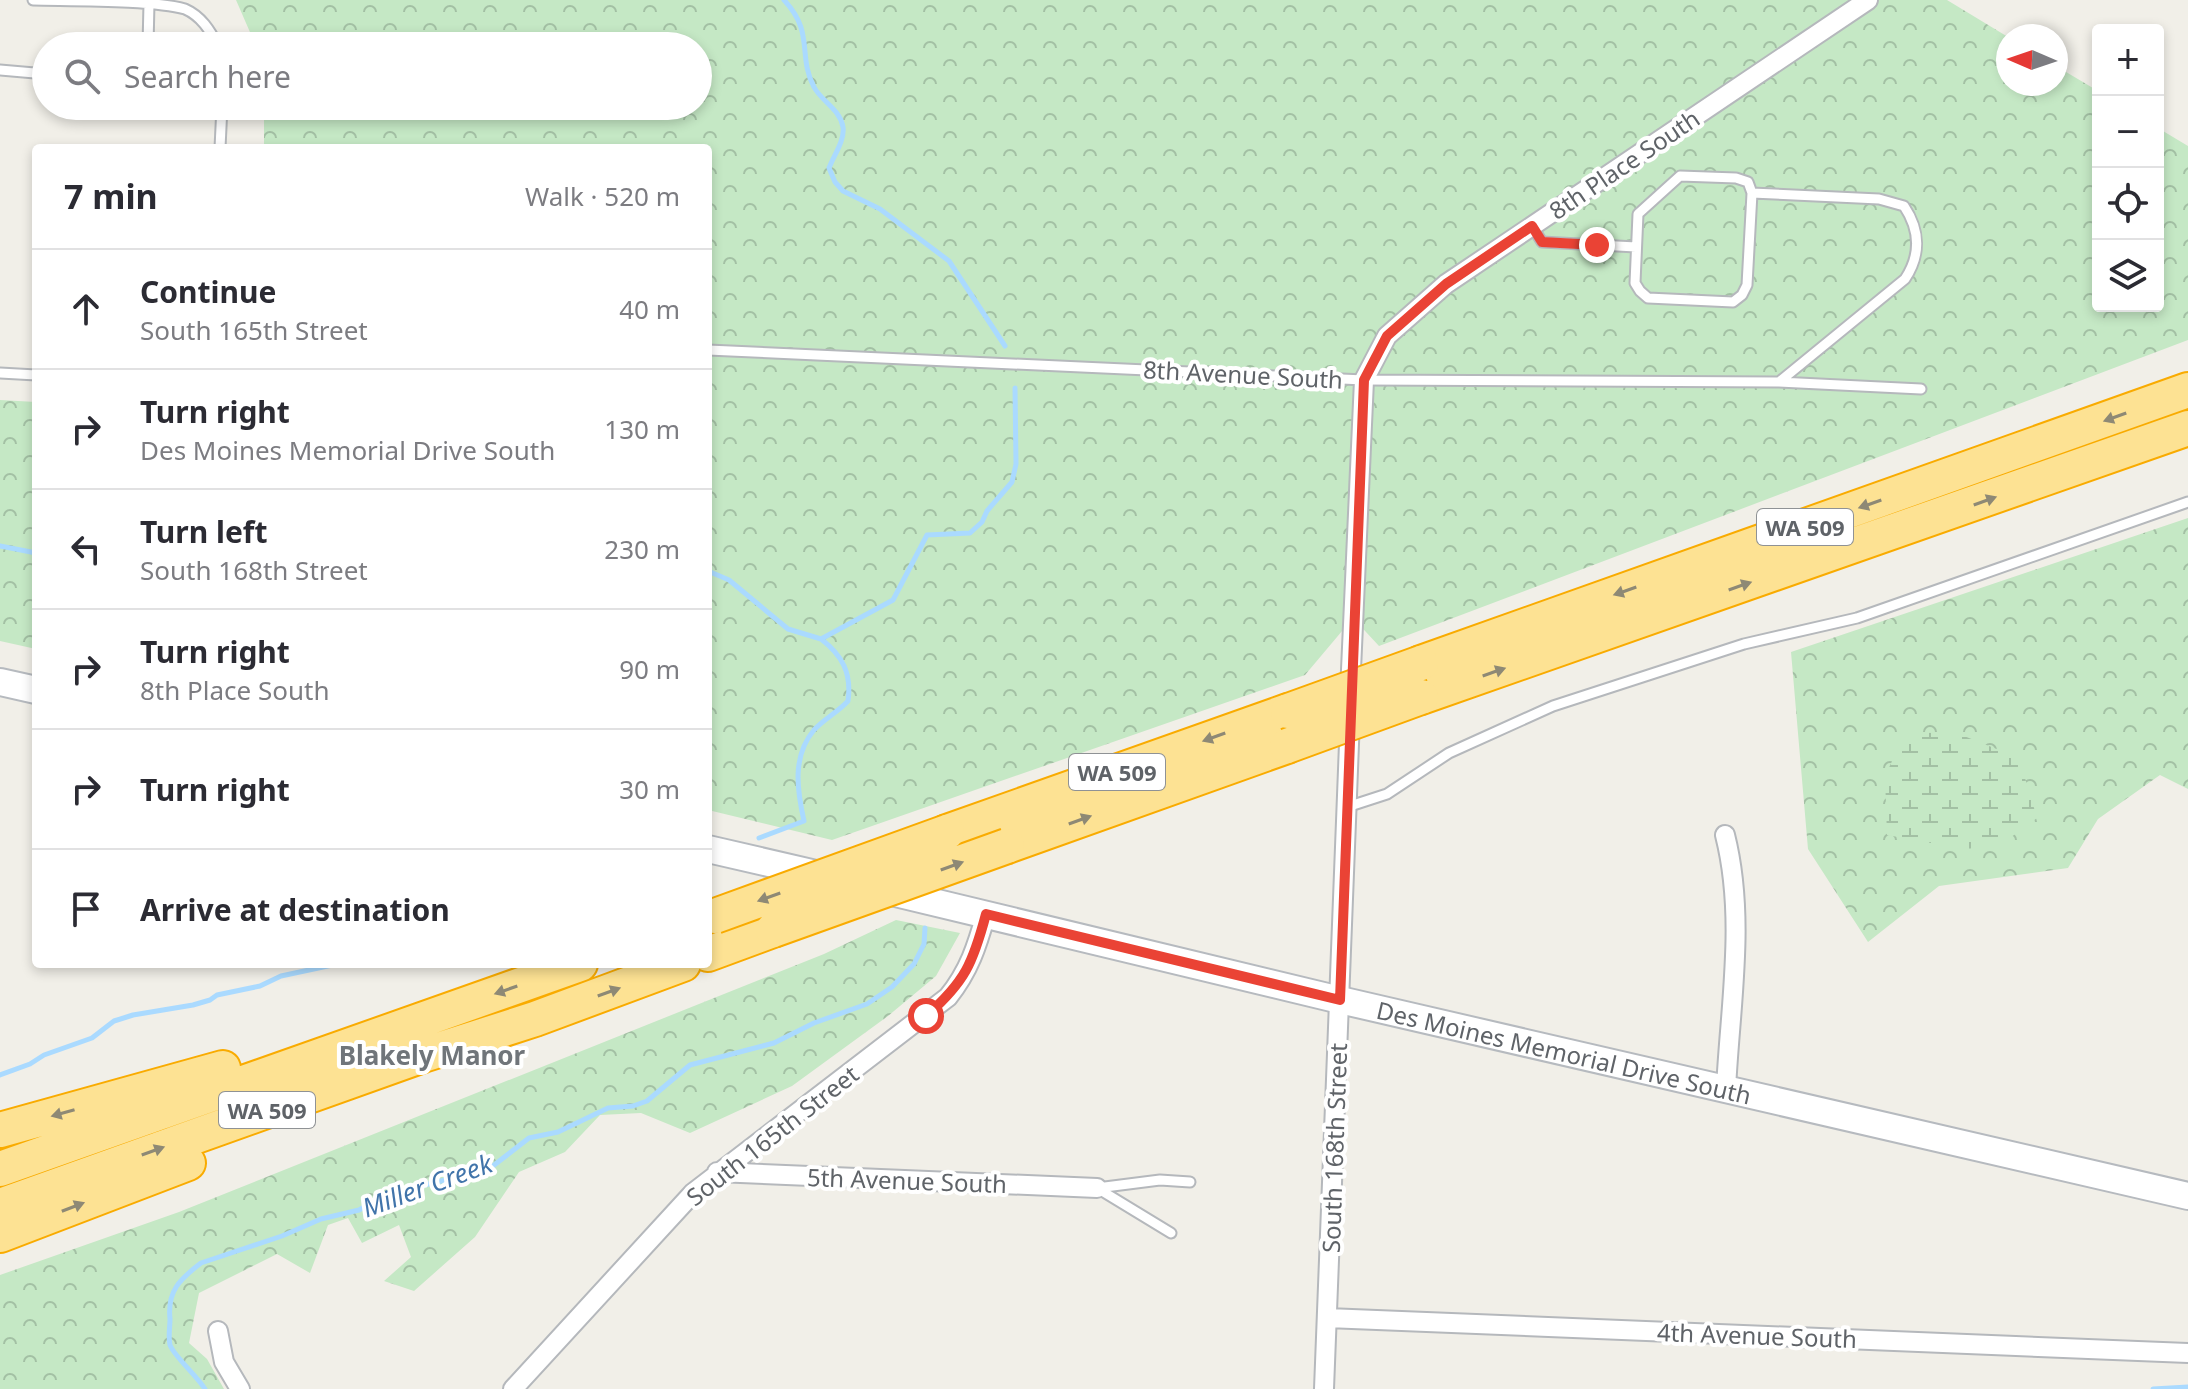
<!DOCTYPE html>
<meta charset="utf-8">
<style>
body{margin:0;font-family:"Noto Sans",sans-serif;background:#f7f7f7;color:#2b2b33}
.controls{position:absolute;right:24px;top:24px;display:grid;overflow:hidden;border-radius:8px;box-shadow:0 4px 12px #0003}
.controls button{width:72px;height:72px;display:grid;place-items:center;padding:0;border:0;border-bottom:2px solid #e1e1e2;background:#fff;color:#2b2b33;font:40px sans-serif}
.compass{position:absolute;left:1996px;top:24px;width:72px;height:72px;border-radius:50%;background:#fff;box-shadow:0 4px 12px #0003;rotate:272deg}
.stop{position:absolute;width:24px;height:24px;margin:-18px;border:6px solid #ea4335;border-radius:50%;background:#fff}
.stop.end{background:#ea4335;border-color:#fff;box-shadow:0 2px 8px #0008}
.list{margin:0;padding:0;list-style:none}
h2{display:flex;justify-content:space-between;align-items:center;height:104px;margin:0;padding:0 32px;font-size:34px}
h2 small{font-size:26px;font-weight:400;color:#7c7c81}
.list li{display:grid;grid-template-columns:52px 1fr auto;gap:24px;align-items:center;box-sizing:border-box;height:120px;padding:0 32px;border-top:2px solid #e1e1e2}
.list b{display:block;font-size:30px;white-space:nowrap}
.list p{margin:0;font-size:26px;white-space:nowrap;color:#7c7c81}
.list em{font-size:26px;font-style:normal;color:#7c7c81}
.icon{flex:none;width:44px;height:44px;fill:none;stroke:currentColor;stroke-width:2;stroke-linecap:round;stroke-linejoin:round}
.map{position:relative;flex:none;width:2188px;height:1389px;overflow:hidden}
.search{position:absolute;background:#fff;box-shadow:0 4px 12px #0003;left:32px;top:32px;width:680px;height:88px;display:flex;align-items:center;gap:20px;box-sizing:border-box;padding:0 28px;border-radius:44px;color:#7c7c81;font-size:30px}
.panel{position:absolute;background:#fff;box-shadow:0 4px 12px #0003;left:32px;top:144px;width:680px;height:824px;border-radius:8px}
.map>svg:first-child{display:block}
.forest{fill:url(#forest-crowns)}
.wetland{fill:url(#wetland-marsh)}
.lines{fill:none;stroke-linecap:round;stroke-linejoin:round}
.stream{stroke:#aadaff;stroke-width:5}
.service-casing{stroke:#b5b8bc;stroke-width:13}
.minor-casing{stroke:#b5b8bc;stroke-width:22}
.secondary-casing{stroke:#b6babf;stroke-width:30}
.motorway-casing{stroke:#f9ab00;stroke-width:38}
.service{stroke:#fff;stroke-width:9}
.minor{stroke:#fff;stroke-width:18}
.secondary{stroke:#fff;stroke-width:26}
.motorway{stroke:#fde293;stroke-width:34}
.motorway-bridge-casing{stroke:#f9ab00;stroke-width:38;stroke-linecap:butt}
.motorway-bridge{stroke:#fde293;stroke-width:34}
.oneway{fill:#8e8975}
.route{stroke:#ea4335;stroke-width:10}
.labels{text-anchor:middle;dominant-baseline:central;stroke-width:8;stroke-linejoin:round;paint-order:stroke}
.shield{fill:#fff;stroke:#8f9295;stroke-width:2}
.shield-label{font-size:22px;font-weight:bold;fill:#5f6368}
.street-label{font-size:24px;fill:#5f6368;stroke:#fff}
.neighbourhood-label{font-size:26px;font-weight:bold;fill:#70757a;stroke:#fff}
.water-label{font-size:26px;font-style:italic;fill:#4174aa;stroke:#fff}
</style>
<div class="map">
<svg width="2188" height="1389" viewBox="0 0 2188 1389">
<defs>
<pattern id="forest-crowns" width="20" height="18" patternUnits="userSpaceOnUse" patternTransform="scale(2)"><rect width="20" height="18" fill="#c5e8c5"/><path d="M2 6a3 3 0 1 1 6 0M12 15a3 3 0 1 1 6 0" fill="none" stroke="#a3c0a4"/></pattern>
<pattern id="wetland-marsh" width="20" height="14" patternUnits="userSpaceOnUse" patternTransform="scale(2)"><rect width="20" height="14" fill="#c5e8c5"/><path d="M1 5h8M5 5V1M11 12h8M15 12V8" fill="none" stroke="#a3c0a4"/></pattern>
</defs>
<rect width="100%" height="100%" fill="#f1efe8"/>
<path class="forest" d="M236,0h1711l61,37v47h48v-18l42,25v215h60v-178l30,18v194l-809,306 -26,-28 -48,57 -473,165 -124,-30v-662h-444v-42h434v-60h-442z
M0,400l36,2v247l-36,-8z
M2188,518v271l-28,-14 -62,44 -30,49 -129,18 -71,56 -60,-93 -17,-197z
M896,920l64,13 -24,43 -48,40 -96,70 -102,47 -49,-20 -41,2 -35,37 -46,20 -44,65 -61,54 -30,-10 27,-24 -12,-32 -37,18 -14,-25 -20,7 -18,48 -33,-19 -78,39 -10,50 18,16 17,30h-224v-114l179,-63 645,-258z"/>
<path class="wetland" d="M1906,732l53,2 60,24 18,60 -38,28 -35,3 -77,-14 -2,-59z"/>
<g class="lines">
<path class="stream" d="M784,0c31,33 13,55 30,87 7,14 26,22 29,40 2,13 -9,28 -14,41l6,14 8,9 37,18 69,52 56,85
M0,546l36,7
M708,571l21,9 59,49 33,10
M759,838l45,-17c-7,-31 -12,-65 10,-91 10,-11 24,-18 34,-29 4,-28 -6,-46 -27,-62l72,-39 34,-65 43,-2 12,-11 5,-11 25,-29 4,-18 -1,-76
M0,1075l30,-11 14,-9 48,-17 22,-17 19,-6 60,-10 17,-5 7,-5 43,-9 21,-10 56,-12
M205,1389c-9,-14 -31,-33 -35,-44 -2,-8 0,-18 0,-26 -3,-28 10,-40 31,-56l81,-27 39,-17 38,-9 26,-15 104,-26 40,-31 29,-6 50,-24 25,-2 14,-5 43,-36 84,-22 40,-20 53,-19 25,-17 22,-23 10,-20 1,-16
M2153,1389l35,-2"/>
<g class="service-casing">
<path id="service" d="M33,0c37,1 121,0 152,9 16,7 25,21 33,37
M148,46l1,-43
M0,70l46,4
M220,148l2,-42
M1680,176l56,2 12,4 4,11 -5,92 -5,10 -9,7 -85,-4 -8,-7 -5,-8 3,-69z
M1752,193l127,6 25,7c16,24 17,49 1,73l-126,103
M1532,226l10,16 94,5
M708,350l656,30 415,2 142,7
M0,373l36,2
M1347,807l40,-13 62,-41 104,-47 191,-62 113,-26 331,-116
M1171,1233l-74,-45 63,-8 30,2"/>
</g>
<g class="minor-casing">
<path id="minor" d="M1350,692l14,-312 23,-44 59,-52 422,-284
M1725,835c21,83 5,170 1,254
M717,1172l380,16
M1327,1318l861,35
M218,1331l6,31 16,27
M513,1389l180,-196 255,-196c21,-26 29,-51 38,-83
M1324,1389l26,-671"/>
</g>
<g class="secondary-casing">
<g id="secondary">
<path d="M0,682l36,8"/>
<path d="M708,849l121,28"/>
<path id="s1" d="M883,890l457,110 848,196"/>
</g>
</g>
<g class="motorway-casing">
<path id="motorway" d="M1421,663l767,-273
M1421,697l767,-269
M947,832l341,-121
M1007,846l280,-100
M708,954l65,-24
M0,1130l223,-62
M0,1169l580,-205
M0,1206l423,-151 112,-36 148,-55
M0,1235l188,-72"/>
</g>
<use href="#service" class="service"/>
<use href="#minor" class="minor"/>
<use href="#secondary" class="secondary"/>
<use href="#motorway" class="motorway"/>
<g class="motorway-bridge-casing">
<path id="motorway-bridge" d="M1288,711l133,-48
M1287,746l134,-49
M715,916l232,-84
M773,930l234,-84"/>
</g>
<use href="#motorway-bridge" class="motorway-bridge"/>
</g>
<defs><path id="oneway-solid" d="M-6-.8H1V-3.2L6.5 0L1 3.2V.8H-6Z" transform="scale(2)"/></defs>
<g class="oneway">
<use href="#oneway-solid" transform="translate(2115 417) rotate(160)"/>
<use href="#oneway-solid" transform="translate(1985 501) rotate(-20)"/>
<use href="#oneway-solid" transform="translate(1870 504) rotate(161)"/>
<use href="#oneway-solid" transform="translate(1740 586) rotate(-19)"/>
<use href="#oneway-solid" transform="translate(1625 591) rotate(161)"/>
<use href="#oneway-solid" transform="translate(1494 672) rotate(-19)"/>
<use href="#oneway-solid" transform="translate(1214 737) rotate(160)"/>
<use href="#oneway-solid" transform="translate(1080 820) rotate(-20)"/>
<use href="#oneway-solid" transform="translate(952 866) rotate(-20)"/>
<use href="#oneway-solid" transform="translate(769 897) rotate(160)"/>
<use href="#oneway-solid" transform="translate(506 990) rotate(161)"/>
<use href="#oneway-solid" transform="translate(609 992) rotate(-20)"/>
<use href="#oneway-solid" transform="translate(63 1113) rotate(164)"/>
<use href="#oneway-solid" transform="translate(153 1151) rotate(-20)"/>
<use href="#oneway-solid" transform="translate(73 1207) rotate(-21)"/>
</g>
<g class="lines">
<path class="route" d="M926,1016c39,-34 47,-53 60,-102l354,86 24,-620 23,-44 59,-52 86,-58 10,16 55,3"/>
</g>
<g class="labels">
<g class="shield">
<rect x="1757" y="509" width="96" height="36" rx="6"/>
<rect x="1069" y="754" width="96" height="36" rx="6"/>
<rect x="219" y="1092" width="96" height="36" rx="6"/>
</g>
<g class="shield-label">
<text x="1805" y="527">WA 509</text>
<text x="1117" y="772">WA 509</text>
<text x="267" y="1110">WA 509</text>
</g>
<g class="street-label">
<text transform="translate(1624 164) rotate(-34)">8th Place South</text>
<text transform="translate(1243 374) rotate(3)">8th Avenue South</text>
<text stroke="none"><textPath href="#s1" startOffset="700">Des Moines Memorial Drive South</textPath></text>
<text transform="translate(772 1135) rotate(-38)">South 165th Street</text>
<text transform="translate(1334 1148) rotate(-88)">South 168th Street</text>
<text transform="translate(907 1180) rotate(2)">5th Avenue South</text>
<text transform="translate(1757 1335) rotate(2)">4th Avenue South</text>
</g>
<g class="neighbourhood-label">
<text x="432" y="1055">Blakely Manor</text>
</g>
<g class="water-label">
<text transform="translate(427 1185) rotate(-20)">Miller Creek</text>
</g>
</g>
</svg>
<div class="controls">
<button>+</button>
<button>−</button>
<button><svg class="icon" aria-label="locate" viewBox="0 0 24 24"><circle cx="12" cy="12" r="6"/><path d="M12 2v4M12 18v4M2 12h4M18 12h4"/></svg></button>
<button><svg class="icon" aria-label="layers" viewBox="0 0 24 24"><path d="M12 4l9 5-9 5-9-5zM3 14l9 5 9-5"/></svg></button>
</div>
<svg class="compass" viewBox="-18 -18 36 36"><path d="M0-13l5 13h-10z" fill="#e53935"/><path d="M0 13l5-13h-10z" fill="#7c7c81"/></svg>
<div class="stop" style="left:926px;top:1016px"></div>
<div class="stop end" style="left:1597px;top:245px"></div>
<div class="search"><svg class="icon" aria-label="search" viewBox="0 0 24 24"><circle cx="10" cy="10" r="6"/><path d="M15 15l6 6"/></svg>Search here</div>
<section class="panel">
<h2>7 min<small>Walk · 520 m</small></h2>
<ul class="list">
<li><svg class="icon" aria-label="ahead" viewBox="0 0 24 24"><path d="M12 20V5M6 11l6-6 6 6"/></svg><div><b>Continue</b><p>South 165th Street</p></div><em>40 m</em></li>
<li><svg class="icon" aria-label="right" viewBox="0 0 24 24"><path d="M7 20v-9h11M14 6l5 5-5 5"/></svg><div><b>Turn right</b><p>Des Moines Memorial Drive South</p></div><em>130 m</em></li>
<li><svg class="icon" aria-label="left" viewBox="0 0 24 24"><path d="M17 20v-9H6M10 6l-5 5 5 5"/></svg><div><b>Turn left</b><p>South 168th Street</p></div><em>230 m</em></li>
<li><svg class="icon" aria-label="right" viewBox="0 0 24 24"><path d="M7 20v-9h11M14 6l5 5-5 5"/></svg><div><b>Turn right</b><p>8th Place South</p></div><em>90 m</em></li>
<li><svg class="icon" aria-label="right" viewBox="0 0 24 24"><path d="M7 20v-9h11M14 6l5 5-5 5"/></svg><div><b>Turn right</b></div><em>30 m</em></li>
<li><svg class="icon" aria-label="arrive" viewBox="0 0 24 24"><path d="M6 21V4h12l-3 4 3 4H6"/></svg><div><b>Arrive at destination</b></div></li>
</ul>
</section>
</div>
